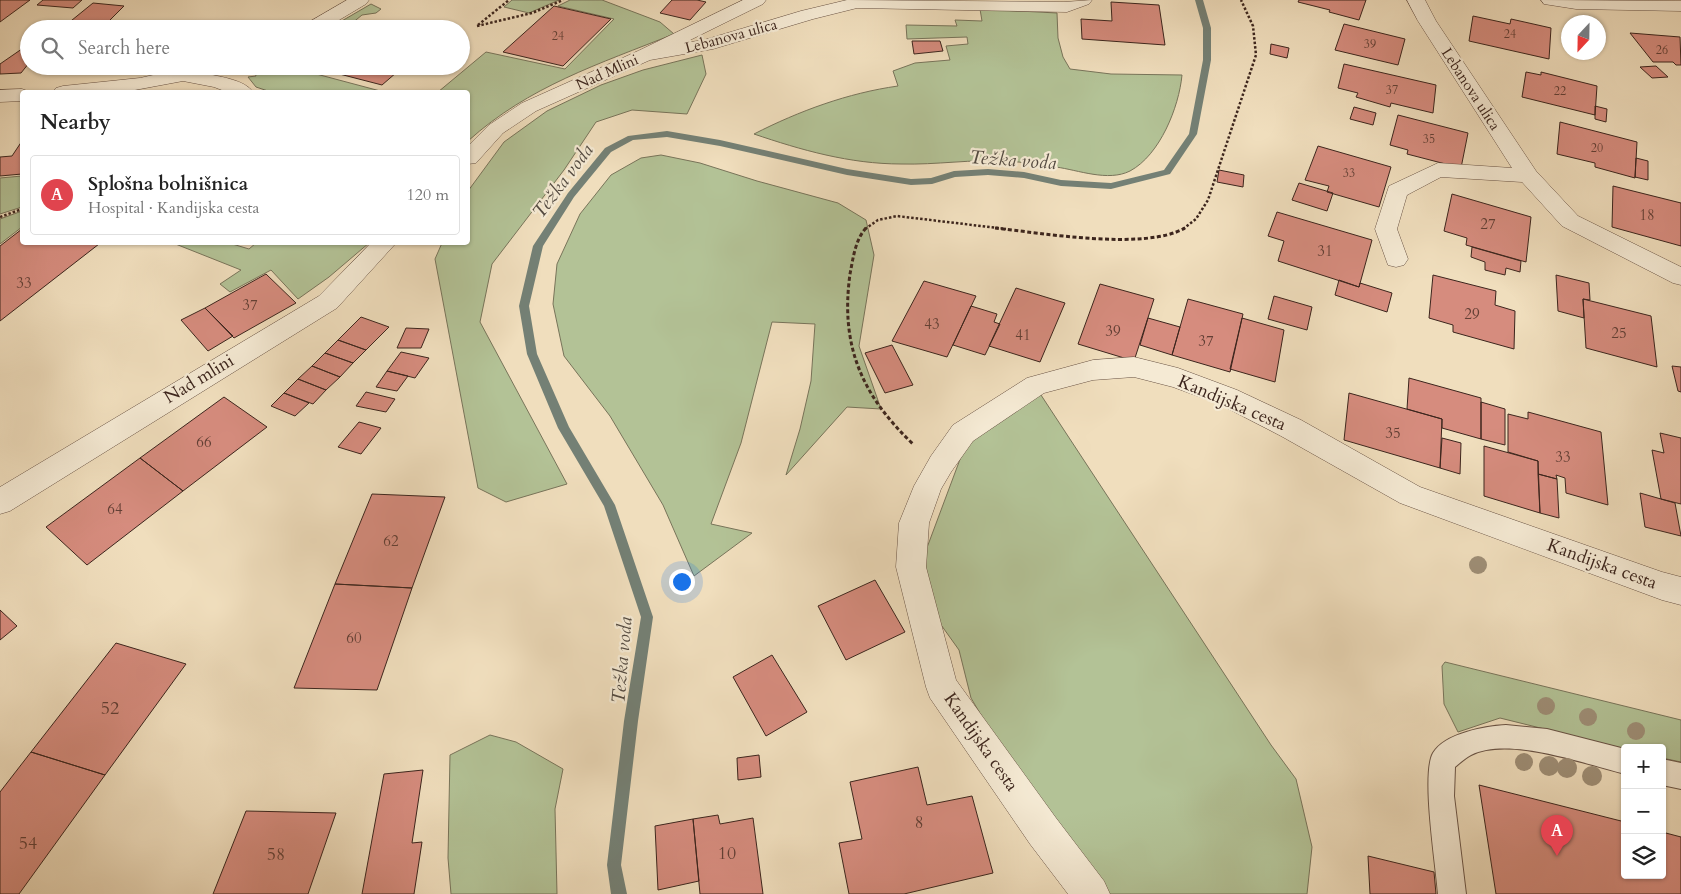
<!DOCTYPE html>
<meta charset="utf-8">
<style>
body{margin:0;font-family:Cardo,serif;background:#f6f6f6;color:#222}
.controls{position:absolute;right:15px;bottom:15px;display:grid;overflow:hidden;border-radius:5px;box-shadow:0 1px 4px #0004}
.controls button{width:45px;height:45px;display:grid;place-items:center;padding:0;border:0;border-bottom:1px solid #e0e0e0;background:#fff;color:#222;font:25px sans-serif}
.compass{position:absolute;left:1561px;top:15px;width:45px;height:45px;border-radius:50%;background:#fff;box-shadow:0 1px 4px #0004;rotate:202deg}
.you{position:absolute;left:681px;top:581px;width:18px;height:18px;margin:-12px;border:4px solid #fff;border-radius:50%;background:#1a73e8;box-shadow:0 0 0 8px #1a73e833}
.badge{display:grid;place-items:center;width:32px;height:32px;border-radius:50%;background:#8f2418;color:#fff;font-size:16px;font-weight:700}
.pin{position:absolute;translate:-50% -41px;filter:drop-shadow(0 1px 2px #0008)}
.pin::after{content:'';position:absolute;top:26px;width:18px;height:15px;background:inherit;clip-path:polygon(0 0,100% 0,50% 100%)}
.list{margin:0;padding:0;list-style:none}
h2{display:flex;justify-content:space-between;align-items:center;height:65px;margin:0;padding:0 20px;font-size:21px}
h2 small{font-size:16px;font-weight:400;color:#767676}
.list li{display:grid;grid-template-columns:32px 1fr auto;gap:15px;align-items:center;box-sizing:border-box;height:80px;margin:0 10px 10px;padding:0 10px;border:1px solid #e0e0e0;border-radius:5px}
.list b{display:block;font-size:19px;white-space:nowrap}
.list p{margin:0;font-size:16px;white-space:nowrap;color:#767676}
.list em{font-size:16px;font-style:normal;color:#767676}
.icon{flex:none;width:28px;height:28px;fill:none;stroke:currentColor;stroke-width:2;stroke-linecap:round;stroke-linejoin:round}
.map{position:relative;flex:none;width:1681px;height:894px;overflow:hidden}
.search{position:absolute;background:#fff;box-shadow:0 1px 4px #0004;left:20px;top:20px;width:450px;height:55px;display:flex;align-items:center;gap:12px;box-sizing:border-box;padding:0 18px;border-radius:28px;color:#767676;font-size:19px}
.panel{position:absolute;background:#fff;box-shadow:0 1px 4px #0004;left:20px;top:90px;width:450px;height:155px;border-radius:5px}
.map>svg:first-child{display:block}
.green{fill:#b3c296;stroke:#78745a}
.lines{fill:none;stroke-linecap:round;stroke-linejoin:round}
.stream{fill:#748075;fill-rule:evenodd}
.building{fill:#d68c7e;stroke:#3c251d}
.service-casing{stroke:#695345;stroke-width:2}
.minor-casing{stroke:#695345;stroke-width:1}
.path-far1{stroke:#3c251d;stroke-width:2.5;stroke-dasharray:2.5 2;stroke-linecap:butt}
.path{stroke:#3c251d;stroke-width:3;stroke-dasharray:4 2.5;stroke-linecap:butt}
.service{fill:#f5ead4;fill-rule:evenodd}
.minor{fill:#f5ead4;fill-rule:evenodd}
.tree{fill:#9e8e76}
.labels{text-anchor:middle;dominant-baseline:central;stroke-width:4.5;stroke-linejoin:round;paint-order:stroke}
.far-number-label{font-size:12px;fill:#623f35}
.far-street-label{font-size:15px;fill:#3c251d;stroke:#f5ead4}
.number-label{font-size:15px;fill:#623f35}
.street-label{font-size:18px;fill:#3c251d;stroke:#f5ead4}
.near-number-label{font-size:18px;fill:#623f35}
.water-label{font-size:19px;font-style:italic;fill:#544b42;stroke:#f5ead4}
</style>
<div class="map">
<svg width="1681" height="894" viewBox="0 0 1681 894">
<rect width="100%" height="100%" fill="#f0debd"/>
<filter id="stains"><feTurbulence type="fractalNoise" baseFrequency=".004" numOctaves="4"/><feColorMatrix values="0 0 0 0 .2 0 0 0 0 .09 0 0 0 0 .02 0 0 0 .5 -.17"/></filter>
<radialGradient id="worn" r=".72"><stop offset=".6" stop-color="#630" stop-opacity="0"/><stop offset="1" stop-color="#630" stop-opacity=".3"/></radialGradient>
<path class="green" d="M512,0h47l-30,13 -25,-6z
M570,0h32l58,22 14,12c-75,30 -145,52 -206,107v-49h-30l48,-40 79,17 49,-50 -56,-13z
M371,4l10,5 -5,4 -14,2 -17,14h-17z
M980,9l77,4 1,25 5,19 7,12 41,5 71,1c-3,32 -22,80 -52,96 -22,11 -52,-1 -74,-4 -16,-2 -33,-5 -49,-6 -35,-2 -71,4 -106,3 -51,0 -100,-14 -147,-30 45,-23 94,-41 144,-48l-5,-15 22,-8 35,-3 -4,-14 22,-2 -1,-7 -60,2 -1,-14 51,1 -2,-6 27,1z
M702,55l4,19 -19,40 -55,-4 -36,12 -32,48 -72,94 -12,58 87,162 -61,18 -28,-14 -43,-229 7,-16 26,-1v-51l36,-49 43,-31 54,-26 42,-15z
M256,66h54l-5,5 79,21h-113l-15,-5 -8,-10 8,-1 -2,-7z
M661,155l39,8 57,18 81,22 28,17 8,35 -15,91 22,63 -34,-2 -61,68 14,-46 11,-48 4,-57 -43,-2 -31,121 -30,81 41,9 -58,43 -31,-71 -53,-89 -46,-60 -11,-52 4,-40 23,-50 31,-39 30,-17z
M22,176v31l-22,7v-36z
M22,211v16l-22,17v-25z
M173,243h56l20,6 7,-6h113l-40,34 -31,22 -27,-29 -41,22 -10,-8 21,-14z
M1039,392l232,353 25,34 16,68 -5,47h-202l-114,-162 -20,-34 -12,-48 -25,-35 -11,-36 2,-26 37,-99 11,-21z
M1445,662l236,58v42l-19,-4v-10l-37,1 -125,-31 -42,14 -14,-28 -2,-38z
M490,735l26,7 47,27 -8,40 2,85h-106l-3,-36 2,-103z"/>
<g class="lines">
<path class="stream" d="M1195,0h8l8,28v32l-14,74 -27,40 -59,15 -50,-3 -37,-8 -36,-3 -33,2 -23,7 -21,1 -64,-10 -127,-29 -53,-9 -34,3 -22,12 -37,45 -31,49 -14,60 8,48 32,73 46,78 38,112 -15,104 -17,144 6,29h-16l-4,-29 17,-144 17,-104 -37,-111 -46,-78 -31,-74 -8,-48 14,-60 35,-53 37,-45 23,-12 39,-5 53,9 127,29 64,10 20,-1 23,-7 34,-2 36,3 37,8 50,3 53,-13 25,-36 14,-74v-32z"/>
</g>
<path class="building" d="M0,0h30l-30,22z
M43,0h39l-9,8 -36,-3z
M672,0h25l9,2 -16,18 -30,-7z
M1299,0h67l-7,20 -30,-8 1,-2 -32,-8z
M1111,2l48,3 6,40 -83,-6 -1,-20 31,2z
M93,3l31,3 -23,23h-40z
M554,6l57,13 -48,47 -60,-14z
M1473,16l37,8 1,-5 40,9 -2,31 -80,-18z
M151,22l-4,7h-46l3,-4z
M384,22l26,7h-34z
M1344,24l61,15 -7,26 -63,-15z
M1630,33l50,4 1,28h-5l-3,-3h-20z
M912,41h28l3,10 -29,3z
M29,44v19l-8,10 -21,1v-10z
M1271,44l18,4 -2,10 -17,-4z
M1344,64l92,21 -3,28 -42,-10 -1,4 -34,-10 2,-4 -20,-5z
M328,66h76l-22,19 -58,-15z
M1656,66l12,11 -16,1 -12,-11z
M1526,72l15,3v-3l56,14 -2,29 -73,-18z
M1595,106l12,3 -1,13 -11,-3z
M1354,107l22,6 -3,12 -23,-6z
M1398,115l70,18 -7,35 -54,-14 1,-4 -18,-5z
M1560,122l77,20 -2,36 -40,-11v-4l-38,-9z
M22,141v33l-22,2v-19l12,-1z
M1318,146l73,21 -12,40 -52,-15 2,-6 -24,-6z
M1636,158l12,3v19l-13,-3z
M1219,170l25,5 -1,12 -26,-5z
M1299,183l34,10 -6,18 -35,-11z
M1613,186l68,17v43l-69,-19z
M1452,194l79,23 -5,45 -60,-17 1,-7 -23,-7z
M1277,212l95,28 -13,47 -81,-26 6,-20 -16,-5z
M22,229v13l77,2 -99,77v-75z
M1472,247l49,14 -1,11 -14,-4 -1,7 -20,-5v-8l-14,-5z
M266,274l30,29 -62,35 -29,-30z
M1433,275l63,16 -1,14 20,6 -1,38 -61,-17v-7l-24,-7z
M1556,275l33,8 1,17 -7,-1 1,19 -26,-7z
M1339,280l20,7 1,-4 32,10 -5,19 -52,-17z
M924,281l52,15 -29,61 -55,-16z
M1100,284l54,15 -20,62 -56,-17z
M1016,288l49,15 -25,59 -51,-16z
M1274,296l38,11 -5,23 -39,-11z
M1188,299l55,15 -13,58 -58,-17z
M1583,299l68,17 6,51 -71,-19z
M971,306l26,8 -3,8 6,2 -15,31 -32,-10z
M205,308l28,28 -25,15 -27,-31z
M361,317l28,10 -23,23 -28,-10z
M1148,318l32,9 -8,28 -32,-10z
M1242,318l42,12 -9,52 -45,-13z
M406,328l23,1 -8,19h-24z
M338,340l28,10 -13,13 -28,-10z
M892,345l21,40 -28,8 -20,-40z
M401,352l28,6 -14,20 -28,-7z
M325,353l28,10 -13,14 -28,-11z
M312,366l28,11 -14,13 -28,-11z
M1672,366l9,1v25l-3,-1z
M387,371l21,5 -11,15 -21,-4z
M1409,378l72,20v41l-39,-11v-9l-35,-10z
M298,379l28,11 -13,14 -29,-11z
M366,392l29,7 -9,13 -30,-6z
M284,393l25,10 -14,13 -24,-10z
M1349,393l93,26 -2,49 -96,-28z
M224,397l43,30 -84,64 -43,-33z
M1481,402l24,7v36l-24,-6z
M1528,412l73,20 7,73 -42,-12 -1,-15 -9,-3 1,4 -19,-5v-13l-30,-9v-38l20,5z
M359,422l22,6 -20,26 -23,-7z
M1660,433l21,5v66l-20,-5 -9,-49 12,3z
M1442,438l19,5 -1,31 -20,-6z
M1484,446l54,15 2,52 -56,-17z
M140,458l43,33 -96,74 -41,-38z
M1538,474l19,5 2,39 -19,-5z
M1640,493l35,10 6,33 -36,-9z
M372,494l73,3 -33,91 -77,-4z
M875,580l30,52 -59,28 -28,-54z
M335,584l77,4 -35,102 -83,-2z
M0,610l17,16 -17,14z
M116,643l70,21 -81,111 -74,-23z
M772,655l35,57 -41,24 -33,-59z
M31,752l74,23 -86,119h-19v-102z
M759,755l2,22 -23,3 -1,-22z
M918,767l9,38 45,-9 21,77 -89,21h-55l-10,-51 23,-4 -12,-57z
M423,770l-11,73 10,-1 -8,52h-52l22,-120z
M1479,785l146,37v53h37v-43l19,5v57h-185z
M246,811l90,2 -28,81h-95z
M718,815l2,9 33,-6 10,76h-63l-7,-75z
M693,819l6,62 -41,9 -3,-64z
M1368,856l66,16 2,22h-66z"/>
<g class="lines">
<g class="service-casing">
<path id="service" d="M1506,725l41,4 78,20v25c-40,-10 -116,-38 -154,-19 -6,3 -11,8 -16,12l-1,29 12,98h-28c-2,-28 -17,-120 -5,-141 12,-20 53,-27 73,-28z
M1662,759l19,4v26l-19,-4z"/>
</g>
<g class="minor-casing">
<path id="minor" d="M347,0h22l-3,4 -42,25h-22l2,-4z
M743,0h23l-3,4 -79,39 20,-3 97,-29 46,-11 217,2 28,-2 -3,4 -22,8 -210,-4 -44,11 -100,30 -63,11 -114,51 -33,22 -27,30 -8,1v-18l21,-21 33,-22 116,-52z
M1407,0h18l11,21 100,150 42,45 103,51v18l-8,-2 -111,-57 -40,-44 -81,-5 -34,18 -10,34 11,30 -4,6 -8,2 -8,-2 -13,-36 14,-43 49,-23 74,5 -94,-147z
M1541,0l140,1v10l-105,-2 -32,-5z
M193,66h30l-2,4 -13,4c13,3 37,6 45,18h-26l-13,-5 -31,-6 -59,11h-71l3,-4 7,-2 77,-8z
M22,89l8,3h-8v9l-22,1v-12z
M372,242h25l-60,66 -327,203 -10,3v-27l319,-191z
M1134,357l44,11 59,22 64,30 119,67 242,85 19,5v28l-19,-5 -262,-97 -119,-67 -62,-32 -46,-17 -39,-10 -41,3 -49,13 -71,48 -22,31 -10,17 -12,34 -3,44 30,113 100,138 48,63 6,13h-42l-38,-50 -100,-146 -4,-11 -30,-120 3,-44 15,-37 17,-30 22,-31 74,-47 66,-18z"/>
</g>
<path class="path-far1" d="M478,25l31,-25
M477,26l55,-13 31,-13
M0,217l22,-8
M865,229l13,-9 19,-4 109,13
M1183,229l13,-10 12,-19 48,-145 -3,-29 -12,-26"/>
<path class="path" d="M866,228c-11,12 -13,31 -16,46 -10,72 12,122 64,171
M995,228c47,5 150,23 190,0"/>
<use href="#service" class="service"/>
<use href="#minor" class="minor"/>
</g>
<g class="tree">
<circle cx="1478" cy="565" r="9"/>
<circle cx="1546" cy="706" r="9"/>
<circle cx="1588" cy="717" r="9"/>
<circle cx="1636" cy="731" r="9"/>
<circle cx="1524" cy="762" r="9"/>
<circle cx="1549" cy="766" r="10"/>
<circle cx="1567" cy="768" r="10"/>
<circle cx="1592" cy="776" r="10"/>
</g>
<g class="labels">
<g class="far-number-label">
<text x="1510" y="34">24</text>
<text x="558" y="36">24</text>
<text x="1370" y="44">39</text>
<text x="1662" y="50">26</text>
<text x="1392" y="90">37</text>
<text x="1560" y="91">22</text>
<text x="1429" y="139">35</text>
<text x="1597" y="148">20</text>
<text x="1349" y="173">33</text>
</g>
<g class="far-street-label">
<text transform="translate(731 36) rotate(-15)">Lebanova ulica</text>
<text transform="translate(607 72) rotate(-24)">Nad Mlini</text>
<text transform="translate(1471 89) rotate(57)">Lebanova ulica</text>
</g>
<g class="number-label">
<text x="1647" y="215">18</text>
<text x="1488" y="224">27</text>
<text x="1325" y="251">31</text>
<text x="24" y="283">33</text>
<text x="250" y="305">37</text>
<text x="1472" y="314">29</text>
<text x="932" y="324">43</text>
<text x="1113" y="331">39</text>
<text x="1619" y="333">25</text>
<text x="1023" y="335">41</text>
<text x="1206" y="341">37</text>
<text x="1393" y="433">35</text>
<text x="204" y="442">66</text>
<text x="1563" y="457">33</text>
<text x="115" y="509">64</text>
<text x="391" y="541">62</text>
<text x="354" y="638">60</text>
</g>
<g class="street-label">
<text transform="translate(199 379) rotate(-31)">Nad mlini</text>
<text transform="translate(1232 403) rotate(23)">Kandijska cesta</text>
<text transform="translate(1602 564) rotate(20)">Kandijska cesta</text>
<text transform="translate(981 742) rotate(55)">Kandijska cesta</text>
</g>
<g class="near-number-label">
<text x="110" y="708">52</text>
<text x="919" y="822">8</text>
<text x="28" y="843">54</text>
<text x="727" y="853">10</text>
<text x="276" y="854">58</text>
</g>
<g class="water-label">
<text transform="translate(1013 160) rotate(4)">Težka voda</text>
<text transform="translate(563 181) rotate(-53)">Težka voda</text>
<text transform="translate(622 660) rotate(-85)">Težka voda</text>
</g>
</g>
<rect width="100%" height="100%" filter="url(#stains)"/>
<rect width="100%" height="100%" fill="url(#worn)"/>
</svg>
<div class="controls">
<button>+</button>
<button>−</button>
<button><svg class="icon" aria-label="layers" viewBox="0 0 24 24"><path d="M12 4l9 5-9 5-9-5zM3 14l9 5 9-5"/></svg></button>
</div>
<svg class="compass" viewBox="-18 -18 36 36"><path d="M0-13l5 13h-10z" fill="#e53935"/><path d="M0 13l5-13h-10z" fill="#767676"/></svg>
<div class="you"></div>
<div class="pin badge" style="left:1557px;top:856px;background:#e0444e">A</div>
<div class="search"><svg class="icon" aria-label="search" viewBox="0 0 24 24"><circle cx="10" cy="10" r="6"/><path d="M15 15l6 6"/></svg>Search here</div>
<section class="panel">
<h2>Nearby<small></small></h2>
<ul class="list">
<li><span class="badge" style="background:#e0444e">A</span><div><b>Splošna bolnišnica</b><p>Hospital · Kandijska cesta</p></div><em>120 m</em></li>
</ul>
</section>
</div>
